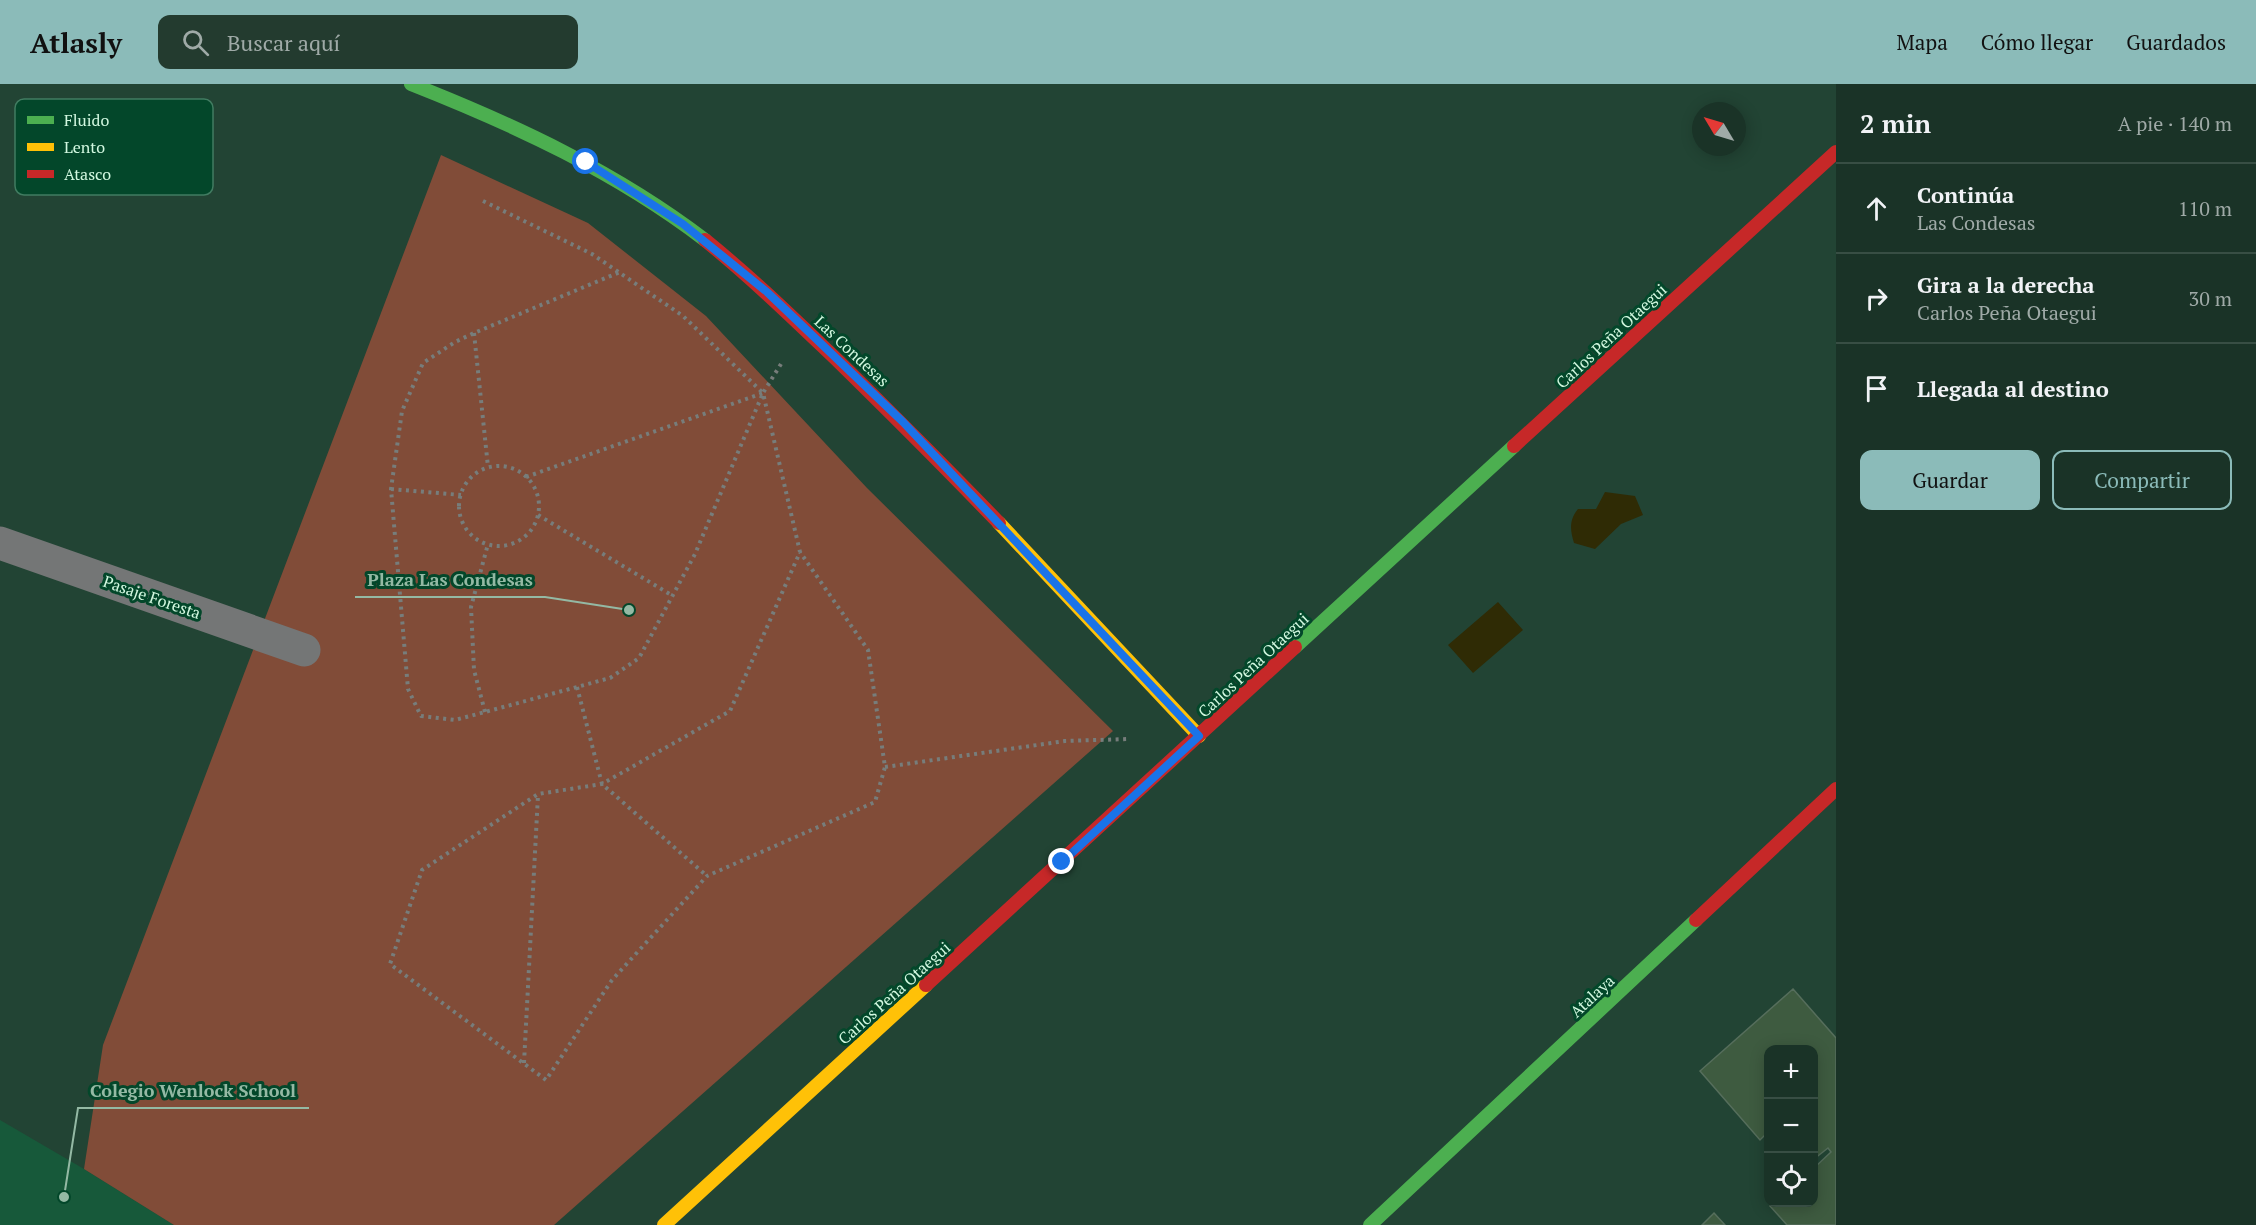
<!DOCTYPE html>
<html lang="es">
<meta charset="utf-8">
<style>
body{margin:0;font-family:"PT Serif",serif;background:#233b2f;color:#f1f3f6}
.controls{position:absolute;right:18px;bottom:18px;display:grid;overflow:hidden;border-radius:12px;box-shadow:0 3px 15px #0003}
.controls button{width:54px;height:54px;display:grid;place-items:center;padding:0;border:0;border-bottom:2px solid #384e44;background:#1a3327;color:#f1f3f6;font:30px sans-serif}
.compass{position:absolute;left:1692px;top:18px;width:54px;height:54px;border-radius:50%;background:#1a3327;box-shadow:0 3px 15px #0003;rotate:308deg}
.stop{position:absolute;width:18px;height:18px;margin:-14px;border:4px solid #1a73e8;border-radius:50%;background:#fff}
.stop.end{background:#1a73e8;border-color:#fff;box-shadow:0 2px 6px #0008}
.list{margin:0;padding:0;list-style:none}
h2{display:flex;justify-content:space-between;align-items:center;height:78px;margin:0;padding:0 24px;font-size:26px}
h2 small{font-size:20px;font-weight:400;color:#9faaa7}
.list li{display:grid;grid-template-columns:39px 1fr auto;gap:18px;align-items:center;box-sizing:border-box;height:90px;padding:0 24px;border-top:2px solid #384e44}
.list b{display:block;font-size:22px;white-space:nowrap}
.list p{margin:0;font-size:20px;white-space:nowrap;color:#9faaa7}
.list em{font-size:20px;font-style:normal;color:#9faaa7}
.actions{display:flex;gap:12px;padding:18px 24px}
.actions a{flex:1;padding:14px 0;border:2px solid #8bbbb9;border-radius:12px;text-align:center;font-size:21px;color:#8bbbb9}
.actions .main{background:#8bbbb9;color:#111}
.icon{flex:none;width:33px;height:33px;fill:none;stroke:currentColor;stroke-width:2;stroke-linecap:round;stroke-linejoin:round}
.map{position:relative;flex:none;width:1836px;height:1141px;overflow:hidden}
header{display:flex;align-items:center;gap:36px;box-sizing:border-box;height:84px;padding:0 30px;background:#8bbbb9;color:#111}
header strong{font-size:28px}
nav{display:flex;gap:33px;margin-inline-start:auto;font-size:21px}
.search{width:420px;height:54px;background:#233b2f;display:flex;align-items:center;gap:15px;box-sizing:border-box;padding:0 21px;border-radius:12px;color:#9faaa7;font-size:22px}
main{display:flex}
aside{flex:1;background:#1a3327}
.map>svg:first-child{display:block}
.built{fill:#17593a}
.green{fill:#814c38}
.water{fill:#2f2b05}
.building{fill:#3e5b40;stroke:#566e5c;stroke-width:1.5}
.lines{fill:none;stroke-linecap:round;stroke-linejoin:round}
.path{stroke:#777d7b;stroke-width:4;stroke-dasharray:3 4.5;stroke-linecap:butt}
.street{stroke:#747676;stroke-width:33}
.fast{stroke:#4caf50;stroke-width:14}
.slow{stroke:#ffc107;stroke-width:14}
.jam{stroke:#c62828;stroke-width:14}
.route{stroke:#1a73e8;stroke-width:8}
.labels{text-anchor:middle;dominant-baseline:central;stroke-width:6;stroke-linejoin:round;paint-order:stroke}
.street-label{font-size:16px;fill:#d2f8e0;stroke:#03472a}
.key{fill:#03472a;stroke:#417c61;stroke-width:1.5}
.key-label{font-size:16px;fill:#d2f8e0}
.leader{fill:none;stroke:#94b9a4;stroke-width:2}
.callout-dot{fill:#94b9a4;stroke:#03472a;stroke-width:2}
.callout-label{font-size:18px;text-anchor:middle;font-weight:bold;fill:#94b9a4;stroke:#03472a;stroke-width:6;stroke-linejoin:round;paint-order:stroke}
</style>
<header>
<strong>Atlasly</strong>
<div class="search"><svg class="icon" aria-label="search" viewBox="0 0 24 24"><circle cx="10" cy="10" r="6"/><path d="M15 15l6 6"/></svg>Buscar aquí</div>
<nav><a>Mapa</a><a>Cómo llegar</a><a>Guardados</a></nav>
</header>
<main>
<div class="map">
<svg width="1836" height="1141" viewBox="0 0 1836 1141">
<rect width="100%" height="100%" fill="#224434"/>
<path class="built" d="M0,1036l84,49 90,56h-174z"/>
<path class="green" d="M441,71l147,68 118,93 161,172 246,243 -559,494h-380l-90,-56 19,-124z"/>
<path class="water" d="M1605,408l30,4 8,19 -22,9 -26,25 -21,-6c-4,-13 -5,-23 4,-34h18z
M1498,518l25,28 -50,43 -25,-28z"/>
<path class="building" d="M1793,905l43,49v187h-49l-17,-19 4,-4h40v-34l17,-16 -3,-4 -14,11v-109h-46v82l-8,8 -60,-69z
M1714,1129l11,12h-23z"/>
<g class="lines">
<path class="path" d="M483,117l109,53 91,62 80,77 -68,161 -56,104 -29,20 -125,34 -30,8 -34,-4 -13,-27 -17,-200 11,-78 21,-48 32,-21 19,-9 146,-61
M474,249l14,134
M781,280l-18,29 37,159 -70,159 -128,73 -64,10 -116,76 -32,94 156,116 66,-100 95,-104 168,-74 10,-35 -17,-117 -68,-98
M459 422a40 40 0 1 1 80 0a40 40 0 1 1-80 0Z
M526,393l237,-84
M391,405l70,6
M538,431l135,81
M577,603l25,97 105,92
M485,628l-11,-42 -3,-63 17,-63
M885,683l180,-26 64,-2
M524,979l14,-268"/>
<path class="street" d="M0,459l304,107"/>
<path class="fast" d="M411,0c104,41 205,88 294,156
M1295,563l219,-201
M1370,1141l326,-305"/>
<path class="slow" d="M999,439l200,213
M664,1141l262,-240"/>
<path class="jam" d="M705,156c47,38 89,79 132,120 55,54 109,108 162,163
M1514,362l322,-294
M1696,836l140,-131
M926,901l369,-338"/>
</g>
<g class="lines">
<path class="route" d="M586,78l97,62 84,68 136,130 296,314 -137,126"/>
</g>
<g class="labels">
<g class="street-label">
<text transform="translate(1611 252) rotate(-43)">Carlos Peña Otaegui</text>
<text transform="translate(852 267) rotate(43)">Las Condesas</text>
<text transform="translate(152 513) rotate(19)">Pasaje Foresta</text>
<text transform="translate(1253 581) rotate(-43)">Carlos Peña Otaegui</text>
<text transform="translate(894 909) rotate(-42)">Carlos Peña Otaegui</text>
<text transform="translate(1592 912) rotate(-43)">Atalaya</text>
</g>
</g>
<rect x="15" y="15" width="198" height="96" rx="9" class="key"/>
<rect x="27" y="32" width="27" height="8" fill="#4caf50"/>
<rect x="27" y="59" width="27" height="8" fill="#ffc107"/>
<rect x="27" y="86" width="27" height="8" fill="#c62828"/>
<g class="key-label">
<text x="64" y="42">Fluido</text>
<text x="64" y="69">Lento</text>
<text x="64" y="96">Atasco</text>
</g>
<path class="leader" d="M629 526L545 513H355M64 1113L78 1024H309"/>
<g class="callout-dot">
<circle cx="629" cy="526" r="6"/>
<circle cx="64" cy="1113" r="6"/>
</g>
<g class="callout-label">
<text x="450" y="502">Plaza Las Condesas</text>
<text x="193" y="1013">Colegio Wenlock School</text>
</g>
</svg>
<div class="controls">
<button>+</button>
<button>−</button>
<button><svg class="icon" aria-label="locate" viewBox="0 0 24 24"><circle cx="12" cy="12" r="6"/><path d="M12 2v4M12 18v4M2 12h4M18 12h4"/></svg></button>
</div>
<svg class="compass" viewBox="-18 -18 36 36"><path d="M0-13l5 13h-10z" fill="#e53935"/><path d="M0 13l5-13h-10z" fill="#9faaa7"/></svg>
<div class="stop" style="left:586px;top:78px"></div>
<div class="stop end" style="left:1062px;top:778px"></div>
</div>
<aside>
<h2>2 min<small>A pie · 140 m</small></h2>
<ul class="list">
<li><svg class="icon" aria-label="ahead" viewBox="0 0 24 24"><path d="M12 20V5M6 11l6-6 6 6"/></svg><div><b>Continúa</b><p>Las Condesas</p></div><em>110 m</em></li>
<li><svg class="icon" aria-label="right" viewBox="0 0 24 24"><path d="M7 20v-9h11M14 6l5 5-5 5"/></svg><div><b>Gira a la derecha</b><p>Carlos Peña Otaegui</p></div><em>30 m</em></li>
<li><svg class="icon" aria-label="arrive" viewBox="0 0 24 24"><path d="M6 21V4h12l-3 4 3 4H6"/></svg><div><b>Llegada al destino</b></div></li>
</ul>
<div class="actions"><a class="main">Guardar</a><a>Compartir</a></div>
</aside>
</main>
